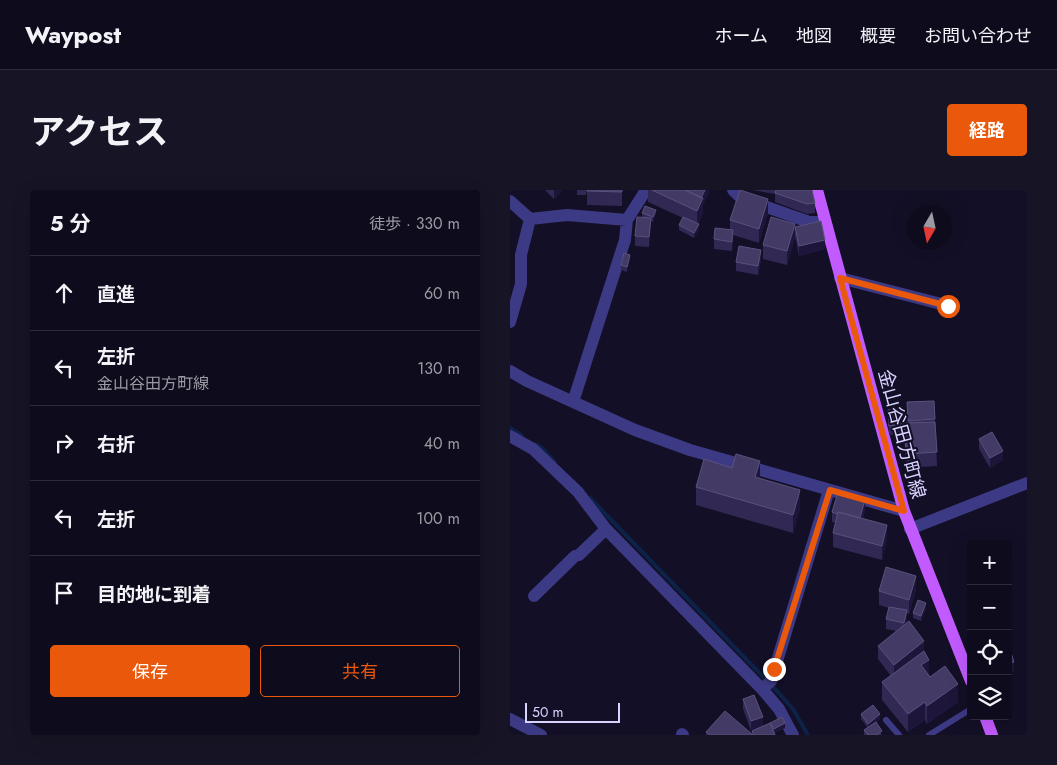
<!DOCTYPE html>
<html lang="ja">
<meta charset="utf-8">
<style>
body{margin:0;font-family:Jost,"Noto Sans JP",sans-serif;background:#171425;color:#f1f3f6}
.controls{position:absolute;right:15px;bottom:15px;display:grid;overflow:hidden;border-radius:5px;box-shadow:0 5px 20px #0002}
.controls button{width:45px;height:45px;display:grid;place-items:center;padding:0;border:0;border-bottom:1px solid #2e2b3b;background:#0e0b1c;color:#f1f3f6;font:25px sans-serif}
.compass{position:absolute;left:397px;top:15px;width:45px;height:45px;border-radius:50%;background:#0e0b1c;box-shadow:0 5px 20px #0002;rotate:189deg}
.scale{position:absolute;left:15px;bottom:12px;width:95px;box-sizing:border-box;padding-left:5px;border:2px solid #d9d4ff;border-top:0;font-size:14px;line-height:18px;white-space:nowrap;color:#d9d4ff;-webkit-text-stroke:4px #130f26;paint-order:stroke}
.stop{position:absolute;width:15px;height:15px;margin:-11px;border:4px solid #ea580c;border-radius:50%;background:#fff}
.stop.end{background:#ea580c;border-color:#fff;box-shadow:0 1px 5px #0008}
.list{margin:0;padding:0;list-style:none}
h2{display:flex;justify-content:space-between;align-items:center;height:65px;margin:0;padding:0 20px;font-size:21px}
h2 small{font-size:16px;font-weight:400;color:#9b9ba3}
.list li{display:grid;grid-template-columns:32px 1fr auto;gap:15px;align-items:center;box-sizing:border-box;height:75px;padding:0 20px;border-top:1px solid #2e2b3b}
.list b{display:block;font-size:19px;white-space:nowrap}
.list p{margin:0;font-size:16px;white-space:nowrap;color:#9b9ba3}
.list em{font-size:16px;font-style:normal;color:#9b9ba3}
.actions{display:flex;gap:10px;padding:15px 20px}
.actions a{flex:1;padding:11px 0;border:1px solid #ea580c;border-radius:5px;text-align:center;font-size:18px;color:#ea580c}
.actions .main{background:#ea580c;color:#fff}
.icon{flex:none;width:28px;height:28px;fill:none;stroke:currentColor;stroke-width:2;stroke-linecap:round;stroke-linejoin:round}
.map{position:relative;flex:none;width:517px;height:545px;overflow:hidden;border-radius:5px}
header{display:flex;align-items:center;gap:30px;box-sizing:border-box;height:70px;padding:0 25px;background:#0e0b1c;border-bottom:1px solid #2e2b3b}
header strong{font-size:24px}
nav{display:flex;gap:28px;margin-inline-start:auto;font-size:18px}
.intro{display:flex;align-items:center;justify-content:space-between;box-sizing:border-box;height:120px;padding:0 30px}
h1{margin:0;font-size:35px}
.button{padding:12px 22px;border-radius:5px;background:#ea580c;color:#fff;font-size:18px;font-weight:700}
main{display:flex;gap:30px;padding:0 30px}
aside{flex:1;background:#0e0b1c;border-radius:5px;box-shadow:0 5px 20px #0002}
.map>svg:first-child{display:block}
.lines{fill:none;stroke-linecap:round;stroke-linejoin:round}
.stream{stroke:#0c2248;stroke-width:4}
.service{stroke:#3d3a85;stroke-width:6}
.minor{stroke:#3d3a85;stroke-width:12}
.primary{stroke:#c25bff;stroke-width:12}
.wall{fill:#312854}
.shaded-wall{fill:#1d163a}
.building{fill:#433a66;stroke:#5a527e}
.route{stroke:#ea580c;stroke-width:6}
.labels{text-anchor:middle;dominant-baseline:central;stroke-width:4;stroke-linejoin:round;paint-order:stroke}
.street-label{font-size:19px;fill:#d9d4ff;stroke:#130f26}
</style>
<header>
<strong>Waypost</strong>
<nav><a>ホーム</a><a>地図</a><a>概要</a><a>お問い合わせ</a></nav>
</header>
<div class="intro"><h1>アクセス</h1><a class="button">経路</a></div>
<main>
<aside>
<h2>5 分<small>徒歩 · 330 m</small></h2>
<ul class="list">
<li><svg class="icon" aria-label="ahead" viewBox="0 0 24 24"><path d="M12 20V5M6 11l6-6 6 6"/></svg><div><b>直進</b></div><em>60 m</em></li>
<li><svg class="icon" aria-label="left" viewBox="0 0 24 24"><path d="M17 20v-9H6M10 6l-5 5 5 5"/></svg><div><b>左折</b><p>金山谷田方町線</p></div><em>130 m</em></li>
<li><svg class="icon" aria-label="right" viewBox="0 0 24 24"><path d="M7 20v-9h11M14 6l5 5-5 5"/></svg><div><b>右折</b></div><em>40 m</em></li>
<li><svg class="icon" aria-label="left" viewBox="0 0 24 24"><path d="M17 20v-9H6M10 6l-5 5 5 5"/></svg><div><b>左折</b></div><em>100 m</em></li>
<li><svg class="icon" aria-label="arrive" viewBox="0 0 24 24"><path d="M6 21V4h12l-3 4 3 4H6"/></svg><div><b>目的地に到着</b></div></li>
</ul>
<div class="actions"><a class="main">保存</a><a>共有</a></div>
</aside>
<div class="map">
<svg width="517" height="545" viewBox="0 0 517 545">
<rect width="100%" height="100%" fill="#130f26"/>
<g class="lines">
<path class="stream" d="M0,238l11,7
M25,254l7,4 12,13
M80,308l187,193 16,18 15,26"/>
<path class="service" d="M376,530l13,15
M419,545l42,-26"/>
<path class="minor" d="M223,0l8,8 68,24h16
M0,11l20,18
M330,88l109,28
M0,132l11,-38v-29l9,-36 37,-4 60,5 19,-30
M0,181l17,10 108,49 55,20 214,61
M63,212l52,-162 2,-20
M0,246l23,13 45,43 28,37 156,160 17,20 14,26
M400,339l117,-46
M24,406l41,-40 4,-1 27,-26
M252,499l9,-8 58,-191
M0,529l31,16
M172,544l1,1"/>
<path class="primary" d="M307,0l87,321 67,170
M475,526l7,19"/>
</g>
<path class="wall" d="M35,0h17l-8,9z
M67,0h10l-1,5h-9z
M77,0h35v16l-35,-1z
M138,0h61v2l-6,12v8l-5,12 1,5 -5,9 -15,-8v-5l4,-7 -35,-16z
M242,0h60l3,13v10l-8,1 -32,-12v-8z
M132,23l14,1 -3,8 -2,-1 -2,26 -14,-1v-10l7,-19z
M258,23l-9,30 -26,-8 -1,16 -18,-2v-10l16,-9v-10z
M285,37l30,22 -26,7 -4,-20z
M285,48l-8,27 -24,-6v-14z
M120,69l-3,13 -6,-2v-5z
M251,70l-3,15 -22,-4v-9z
M397,212l28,17 2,47 -31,2 -2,-45h4z
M378,220l15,14v10l-14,1z
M469,249l24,21 -13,8 -11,-19z
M250,288l40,30 -7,25 -97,-28v-18z
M355,319l-2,10 24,20 -5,21 -49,-13v-14l3,-10 -4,-1v-10z
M406,400l-7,24 -2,-1 -1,10 18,30 5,23 29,26 -31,22 -2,-4 -17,12 -26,-32v-18l9,-6 -13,-17v-13l18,-15 -10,-2v-10l3,-11 -10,-3v-14z
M416,418l-5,13 -8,-3v-5z
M233,509l20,27 -12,5 -8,-22z
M351,524l19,5 -4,3 6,13h-18v-5l4,-2 -7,-9z
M260,533l15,5 -11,5 1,2h-69v-3l46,2v-3l18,-6z"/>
<path class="shaded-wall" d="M44,0h8l-8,9z
M195,0h4v2l-6,12v8l-6,13v-14l3,-10z
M258,9v14l-9,30v-14z
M146,20v4l-3,8v-5z
M141,28v10l-2,19v-10z
M189,34v5l-5,9v-5z
M285,34v14l-8,27v-14z
M223,40v9l-1,12v-9z
M315,50v9l-26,7v-10z
M251,60v10l-3,15v-9z
M120,65v4l-3,13v-5z
M493,261v9l-13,8v-10z
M250,271v18l-5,-2z
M290,300v18l-7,25v-18z
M355,310v9l-5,21v-10z
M377,335v14l-5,21v-14z
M406,386v14l-7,24v-14z
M416,413v5l-5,13v-5z
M397,420v10l-3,13v-10z
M414,451v13l-30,25v-14z
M419,470v18l-8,-13z
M504,472v9l-6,2v-9z
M448,494v18l-31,22v-18z
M415,512v18l-17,12v-18z
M370,524v5l-12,9v-4z
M253,527v9l-12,5v-10z
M275,533v5l-11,5v-4z"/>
<path class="building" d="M77,0h35v2l-35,-1z
M142,0h33l18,8 -6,13z
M175,0h20l-4,8z
M230,0l28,9 -9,30 -29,-9z
M266,0h36l3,13 -8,1 -32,-11z
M135,16l11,4 -3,7 -11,-4z
M127,27l14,1 -2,19 -14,-1z
M173,27l16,7 -5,9 -15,-8z
M261,27l24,7 -8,27 -24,-6z
M311,31l4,19 -26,6 -4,-19z
M205,38l18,2 -1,12 -18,-3z
M229,56l22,4 -3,16 -22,-4z
M114,63l6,2 -3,12 -6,-2z
M424,211l1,18 -27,2 -1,-19z
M392,219l1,15 -14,2 -1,-16z
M425,232l2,30 -31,2 -2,-31z
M482,242l11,19 -13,7 -11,-19z
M226,264l24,7 -5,16 45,13 -7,25 -97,-28 8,-28 28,9z
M328,302l27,8 -5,18 -22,-6v2l-6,-2z
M328,322l49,13 -5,21 -49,-13z
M376,377l30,9 -7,24 -30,-9z
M408,410l8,3 -5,13 -8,-3z
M379,417l18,3 -3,13 -18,-4z
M399,431l15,20 -30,24 -16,-19z
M500,459l4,13 -6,2v-14z
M414,461l5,9 -8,5 9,12 15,-11 13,18 -31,22 -2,-4 -17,12 -26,-32z
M244,505l9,22 -12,4 -8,-22z
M363,515l7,9 -12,10 -7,-10z
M215,521l28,24h-43l-4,-3z
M272,527l3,6 -11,6 -4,-6z
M366,532l6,9 -5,4h-9l-4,-5z
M260,533l5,12h-21l-2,-4z"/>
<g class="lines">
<path class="route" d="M264,479l56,-179 74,21 -64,-233 108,28"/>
</g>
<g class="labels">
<g class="street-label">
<text transform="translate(392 244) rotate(75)">金山谷田方町線</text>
</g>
</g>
</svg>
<div class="controls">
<button>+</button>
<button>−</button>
<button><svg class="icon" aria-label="locate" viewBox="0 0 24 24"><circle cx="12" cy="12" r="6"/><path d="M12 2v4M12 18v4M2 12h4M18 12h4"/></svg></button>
<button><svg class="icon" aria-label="layers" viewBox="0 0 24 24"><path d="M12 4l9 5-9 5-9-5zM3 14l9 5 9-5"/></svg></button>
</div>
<svg class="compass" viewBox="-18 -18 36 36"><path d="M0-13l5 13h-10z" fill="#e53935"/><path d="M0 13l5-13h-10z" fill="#9b9ba3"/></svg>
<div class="scale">50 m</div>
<div class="stop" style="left:438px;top:116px"></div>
<div class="stop end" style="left:264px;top:479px"></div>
</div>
</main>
